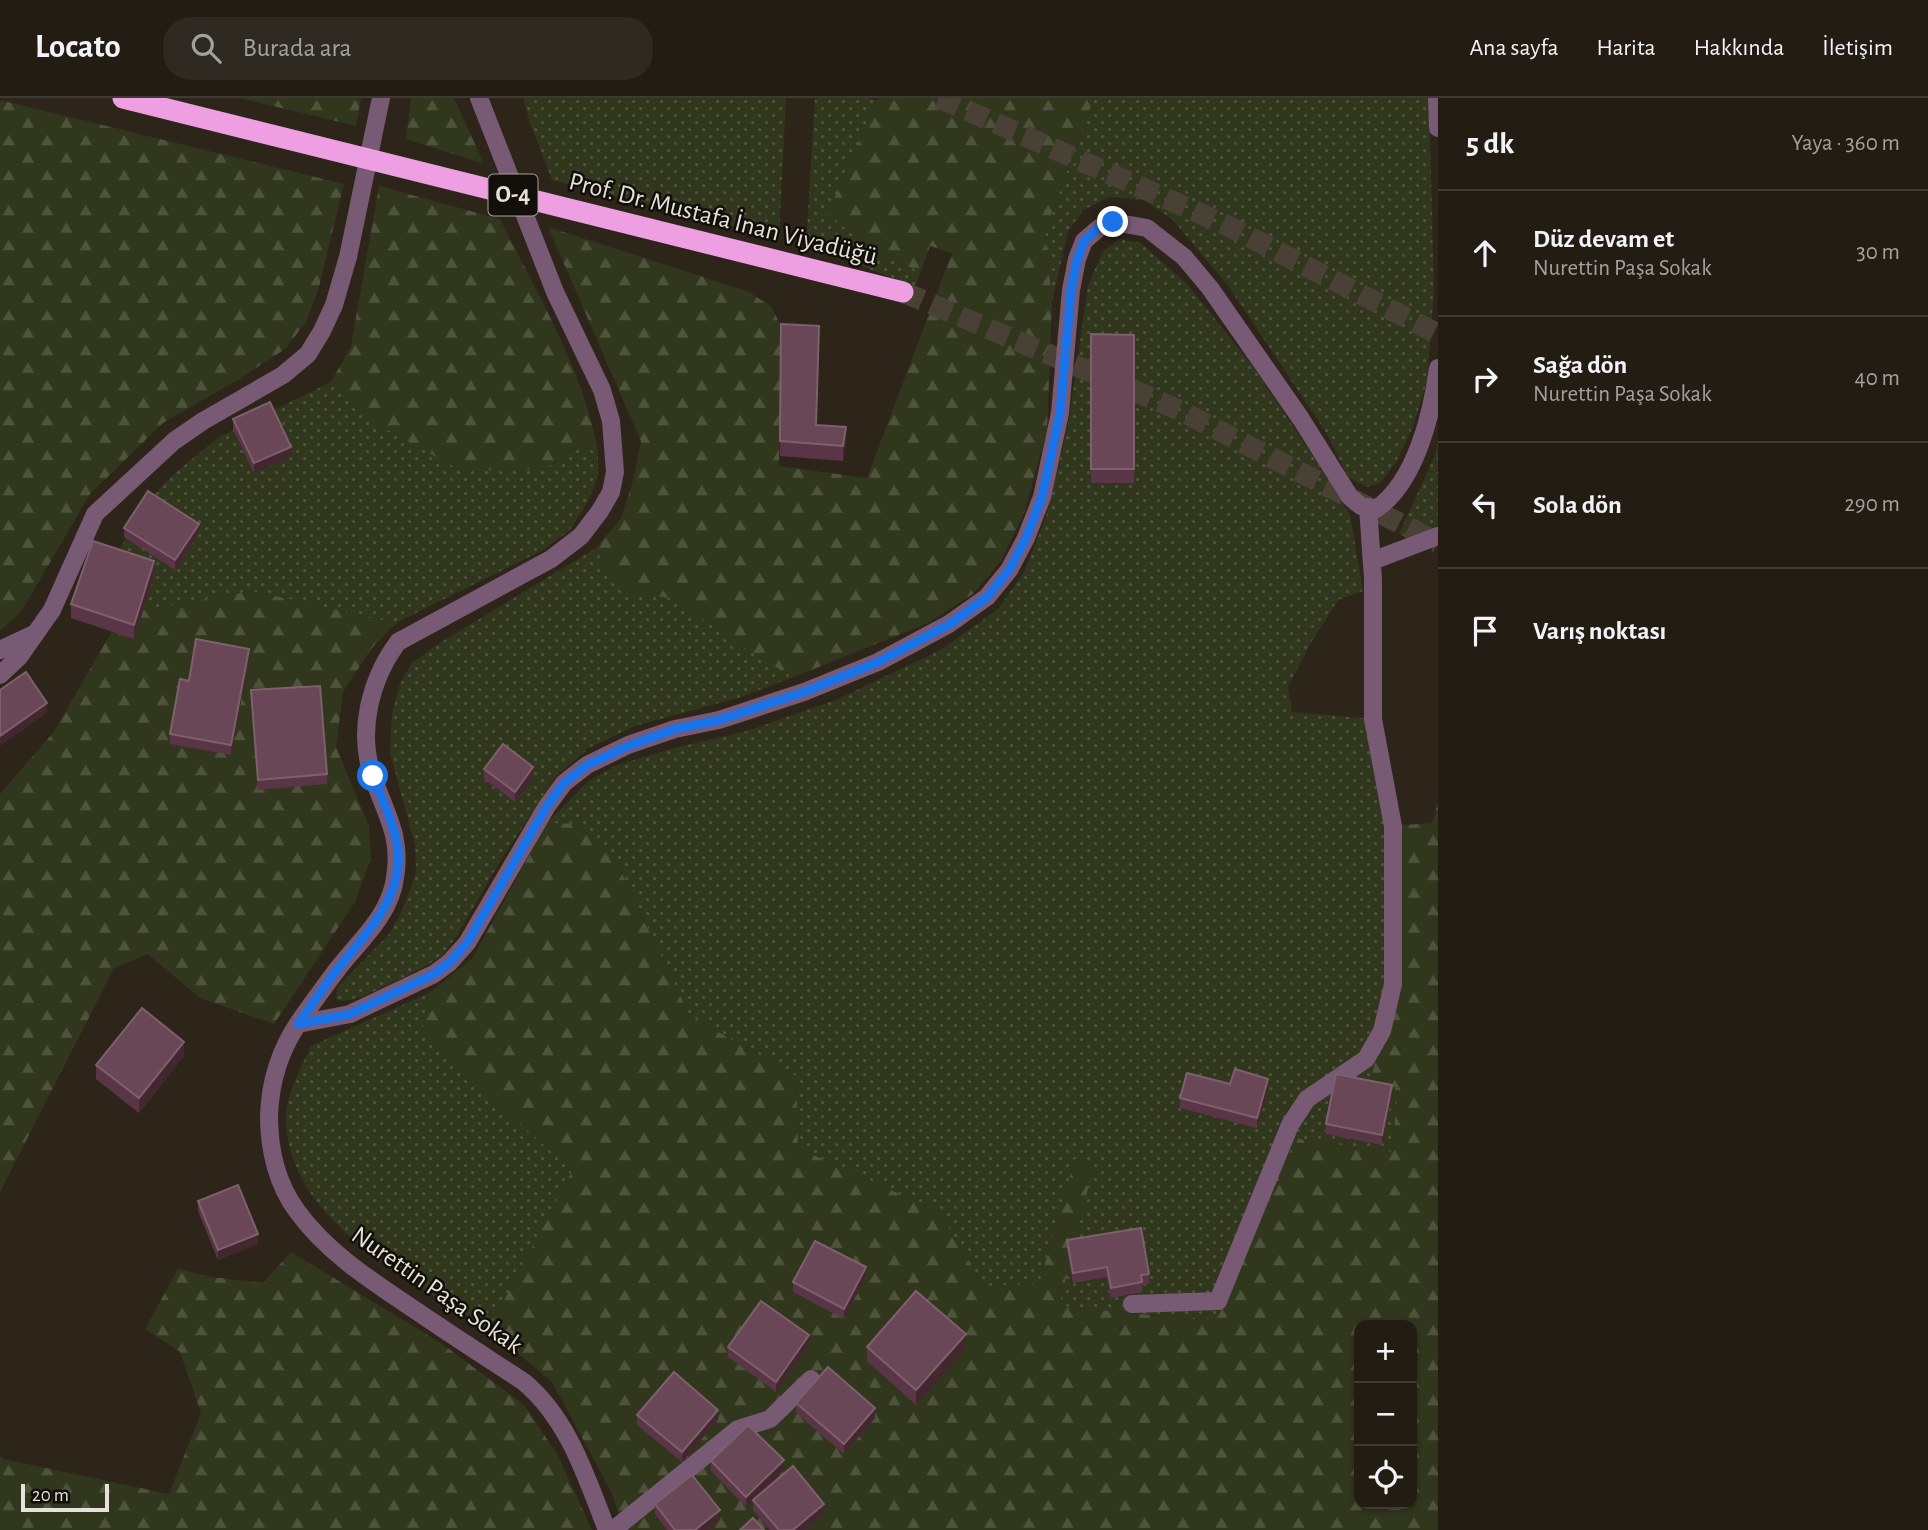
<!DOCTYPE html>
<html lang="tr">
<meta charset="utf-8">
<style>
body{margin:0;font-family:"Alegreya Sans",sans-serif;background:#2e2921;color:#f1f3f6}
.controls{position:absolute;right:21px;bottom:21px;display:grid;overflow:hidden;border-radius:14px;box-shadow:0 2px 5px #0004}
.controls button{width:63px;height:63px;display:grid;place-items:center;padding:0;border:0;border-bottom:2px solid #3f3a33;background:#221c13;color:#f1f3f6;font:35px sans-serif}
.scale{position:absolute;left:21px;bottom:18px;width:88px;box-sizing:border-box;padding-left:7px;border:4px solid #e6e1d9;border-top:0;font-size:19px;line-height:24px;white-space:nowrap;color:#e6e1d9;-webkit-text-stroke:5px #120f0a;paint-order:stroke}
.stop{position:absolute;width:21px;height:21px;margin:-16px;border:5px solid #1a73e8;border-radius:50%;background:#fff}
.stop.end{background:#1a73e8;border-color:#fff;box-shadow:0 2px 7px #0008}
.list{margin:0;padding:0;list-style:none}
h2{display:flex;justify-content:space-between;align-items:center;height:91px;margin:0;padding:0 28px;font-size:30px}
h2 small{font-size:23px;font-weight:400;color:#a2a1a0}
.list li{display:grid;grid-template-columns:46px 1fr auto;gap:21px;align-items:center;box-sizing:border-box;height:126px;padding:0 28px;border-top:2px solid #3f3a33}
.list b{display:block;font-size:26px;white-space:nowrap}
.list p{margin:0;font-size:23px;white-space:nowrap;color:#a2a1a0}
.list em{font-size:23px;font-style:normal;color:#a2a1a0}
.icon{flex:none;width:38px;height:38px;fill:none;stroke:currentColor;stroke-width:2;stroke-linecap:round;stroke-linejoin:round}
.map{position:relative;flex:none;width:1438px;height:1432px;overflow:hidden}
header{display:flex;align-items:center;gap:42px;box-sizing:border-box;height:98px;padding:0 35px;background:#221c13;border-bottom:2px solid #3f3a33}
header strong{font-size:33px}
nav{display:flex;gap:38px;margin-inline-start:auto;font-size:24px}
.search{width:490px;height:63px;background:#2e2921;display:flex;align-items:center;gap:18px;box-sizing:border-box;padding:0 24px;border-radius:28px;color:#a2a1a0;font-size:26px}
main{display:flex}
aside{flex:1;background:#221c13}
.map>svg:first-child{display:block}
.green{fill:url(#green-dots)}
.forest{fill:url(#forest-firs);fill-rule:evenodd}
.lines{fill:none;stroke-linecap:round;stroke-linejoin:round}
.motorway-tunnel{stroke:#494136;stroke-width:21;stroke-dasharray:21 10;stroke-linecap:butt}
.service{stroke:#795a74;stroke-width:18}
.minor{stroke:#795a74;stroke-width:18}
.tertiary{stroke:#795a74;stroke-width:18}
.motorway-bridge{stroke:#ed9fe1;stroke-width:21}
.wall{fill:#5a3547}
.shaded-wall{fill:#42272e}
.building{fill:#6a4757;stroke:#7d606b;stroke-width:2}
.route{stroke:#1a73e8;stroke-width:9}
.labels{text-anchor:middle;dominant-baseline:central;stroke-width:5;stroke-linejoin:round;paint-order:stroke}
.shield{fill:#120f0a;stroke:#a6a29b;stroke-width:2}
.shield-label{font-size:24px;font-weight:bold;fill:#e6e1d9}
.street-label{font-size:26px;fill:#e6e1d9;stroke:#120f0a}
</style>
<header>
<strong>Locato</strong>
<div class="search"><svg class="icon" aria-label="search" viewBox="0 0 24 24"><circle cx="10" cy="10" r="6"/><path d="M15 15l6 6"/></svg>Burada ara</div>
<nav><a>Ana sayfa</a><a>Harita</a><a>Hakkında</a><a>İletişim</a></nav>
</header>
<main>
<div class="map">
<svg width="1438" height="1432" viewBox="0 0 1438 1432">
<defs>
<pattern id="green-dots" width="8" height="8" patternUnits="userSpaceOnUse" patternTransform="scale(1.75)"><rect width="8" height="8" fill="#30371c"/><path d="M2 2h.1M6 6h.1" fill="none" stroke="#4e543c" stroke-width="1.8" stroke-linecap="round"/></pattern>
<pattern id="forest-firs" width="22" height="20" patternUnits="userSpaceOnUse" patternTransform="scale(1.75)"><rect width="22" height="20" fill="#30371c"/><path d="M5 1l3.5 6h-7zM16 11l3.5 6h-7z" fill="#4e543c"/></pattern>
</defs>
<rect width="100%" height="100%" fill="#2d2519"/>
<path class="green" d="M523,0h263l-7,140 -227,-58 -23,-60z
M815,0h52l10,3 -49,112 49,42 44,16 -6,15 -109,-40z
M1094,0h335l5,192 -7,92 -15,47 -17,35 -15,19 -14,4 -18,-10 -21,-43 -98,-147 -56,-67 -29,-20 -34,-3 -27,13 -15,22 -16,69 -7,-70z
M1119,141l22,4 46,41 64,80 65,96 34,55 13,76 -25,9 -26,41 -24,46 4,25 81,7 19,107 1,158 -22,99 27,5 -6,64 -94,-12 -80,177 -17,3 -142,-14 34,-142 -18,-5 -36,125 -55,2 -45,-74 -141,-64 -2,-72 -106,-60 -75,-157 -68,-36 40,-41 30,-17 61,-18 69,-16 89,-31 106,-51 56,-40 26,-37 23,-58 21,-88 20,-141 15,-34z
M331,284l47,43 167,44 34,-23 19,5v26l-13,30 -16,24 -26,19 -147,73 -144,-32 -130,23 -13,-47 39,-66 27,-28 44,-36z
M1438,344v86l-29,10 -10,-4 36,-79z
M596,450l7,14 28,31 40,4 87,59 36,21 -53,20 -106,29 -46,22 -34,29 -54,83 -45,77 -14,19 -23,14 -57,27 -19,4 -7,-2 1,-11 53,-55 14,-27 12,-34 -1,-27 -25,-92 2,-39 8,-31 12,-20 26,-19z
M429,895l-7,39 150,139 -83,158c-75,-47 -199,-106 -203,-207 -1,-26 15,-54 25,-76z"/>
<path class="forest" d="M240,0h121l-5,28z
M411,0h43l30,66 -78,-25z
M878,0h216l-49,133 7,70 -5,130 -23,82 -23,48 -28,33 -45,29 -134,54 -36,-20 -87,-59 -40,-5 -28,-31 -7,-14 25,-30 12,-37 8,-40 -93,-214 199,64 24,15 11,22 -3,138 88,12 85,-225 -22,-7 -9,25 -44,-16 -49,-42z
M0,2l344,84 -25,103 -13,35 -21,27 -46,30 -76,44 -73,71 -69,118 -21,19z
M379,88l121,33c37,75 83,149 98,232l-20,-5 -33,23 -83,2 -84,-46 -47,-43 20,-36z
M252,493l144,32 -25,26 -28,43 -7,55 33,79 2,32 -16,44 -81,122 -74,-26 -52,-44 -34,14 -114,224v-398l53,-61 69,-119z
M1438,705v727h-815l-11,-37 -60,-111 -63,-53 83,-158 -150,-139 7,-39 43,-34 75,-136 30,1 38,35 75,157 106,60 2,72 141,64 45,74 55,-2 36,-125 19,5 -35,142 142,14 17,-3 80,-178 94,13 6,-64 -28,-5 23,-99v-158l39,-3zM1359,1227h53v179h-53z
M291,1154l150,91 83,62 33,49 35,76h-592v-75l3,4 166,35 32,-81 -21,-61 -35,-23 33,-60 34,8 51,6z"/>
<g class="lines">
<path class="motorway-tunnel" d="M939,0l287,127 212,109
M903,194l276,118 259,133"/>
<path class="service" d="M1372,463l66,-25
M1132,1206l86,-3 72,-176 17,-26 59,-40 16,-28 11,-47v-158l-20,-107v-140l-5,-72
M613,1432l125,-101 32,-10 41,-40"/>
<path class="minor" d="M1437,0l1,30
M0,552l34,-16
M0,577l19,-18 33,-47 43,-96 79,-73 29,-20 80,-46 25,-21 14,-23 12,-26 14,-48 33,-159
M298,926l52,-10 84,-40 15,-11 18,-20 80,-137 17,-23 23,-18 41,-20 47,-16 44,-9 85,-28 74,-30 71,-38 38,-27 22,-27 17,-32 16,-41 18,-84 11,-123 6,-31 7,-18 15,-13 14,-6 34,6 37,29 26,31 91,131 49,78 11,9 15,3c40,-27 56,-96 62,-141"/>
<path class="tertiary" d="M479,0l76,194 47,98 9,31 4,51 -4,20 -11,19 -19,25 -30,23 -153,83c-28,38 -41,90 -25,135 13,38 29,59 22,101 -5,38 -37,64 -59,93 -12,16 -25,34 -37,51 -19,28 -29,61 -30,94 0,33 8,68 28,95 31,43 78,72 121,101 35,24 71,47 106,70 45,38 62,95 83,148"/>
<path class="motorway-bridge" d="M123,0l780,194"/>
</g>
<path class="wall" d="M781,226l36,101 29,17 -3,19 -63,-5z
M1091,236l43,1v148h-43z
M233,321l58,38 -37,16 -21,-44z
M124,430l75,6 -24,36 -51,-33z
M154,478l-20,63 -63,-21v-14z
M249,561l-18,96 -61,-11v-10l19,-53z
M251,592l76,84v10l-69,6z
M484,671l49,8 -18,25 -31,-23z
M184,958l-45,57 -43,-34v-14z
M1230,986l38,5 -11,39 -77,-20v-10z
M1392,997l-10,50 -56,-11v-10z
M198,1103l60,43 -40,16 -20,-49z
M1067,1142l82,34v10l-7,1v7l-31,6 -4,-21 -34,6 -6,-33z
M866,1179l-22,42 -51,-27v-10z
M809,1247l-33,47 -48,-35v-10z
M867,1249l99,2 -50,56 -49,-44z
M796,1305l79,15 -31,36 -48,-41z
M637,1317l81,5 -36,42 -45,-37z
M711,1363l73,9 -27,26 67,18 -19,16h-35l-17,-20v-10l-7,7 -35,-36z
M655,1406l65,16 -13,10h-40l-12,-16z"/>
<path class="shaded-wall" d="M846,329v15l-3,19v-15z
M291,349v10l-37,16v-10z
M199,426v10l-24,36v-10z
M154,463v15l-20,63v-14z
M249,551v10l-18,96v-10z
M47,605v10l-47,33v-10z
M533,669v10l-18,25v-10z
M184,944v14l-45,57v-15z
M1268,981v10l-11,39v-10z
M1392,987v10l-10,50v-10z
M258,1136v10l-40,16v-10z
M866,1169v10l-22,42v-10z
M966,1236v15l-50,56v-15z
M809,1237v10l-33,47v-10z
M875,1310v10l-31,36v-10z
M718,1312v10l-36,42v-10z
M784,1362v10l-38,37v-10z
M824,1406v10l-19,16h-12z
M720,1412v10l-13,10h-12z"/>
<path class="building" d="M781,226l38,2 -3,99 30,2 -3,19 -63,-5z
M1091,236l43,1v134h-43z
M270,304l21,45 -37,16 -21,-44z
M148,393l51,33 -24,36 -51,-32z
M93,443l61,20 -20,64 -63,-21z
M196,541l53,10 -18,96 -61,-11 10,-55 9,2z
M26,574l21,31 -47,33v-46z
M320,588l7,88 -69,6 -7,-90z
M503,646l30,23 -18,25 -31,-23z
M142,910l42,34 -45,56 -43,-33z
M1235,971l33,10 -11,39 -77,-20 7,-25 43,11z
M1336,976l56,11 -10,50 -56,-11z
M238,1087l20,49 -40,16 -20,-49z
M1141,1130l8,46 -8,1 1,7 -31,6 -4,-21 -34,6 -6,-33z
M815,1143l51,26 -22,42 -51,-27z
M916,1193l50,43 -50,56 -49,-43z
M761,1203l48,34 -33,47 -48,-35z
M828,1269l47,41 -31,36 -48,-41z
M674,1274l44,38 -36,42 -45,-37z
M748,1327l36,35 -38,37 -35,-36z
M793,1368l31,38 -31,26h-14l-26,-30z
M692,1377l28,35 -25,20h-20l-20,-26z
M753,1420l11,12h-24z"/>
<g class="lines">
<path class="route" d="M373,678c8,22 20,44 24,67 10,52 -32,91 -61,128 -13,17 -25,35 -38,53l52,-10 84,-40 15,-11 18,-20 80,-137 17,-23 23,-18 41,-19 47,-17 44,-9 85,-28 74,-30 72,-38 37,-27 22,-27 17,-32 16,-41 18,-84 11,-123 6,-30 7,-19 14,-13 15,-6"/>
</g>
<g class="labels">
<rect class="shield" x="488.5" y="76.5" width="49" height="41" rx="5"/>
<g class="shield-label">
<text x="513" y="97">O-4</text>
</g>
<g class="street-label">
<text transform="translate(723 121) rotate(14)">Prof. Dr. Mustafa İnan Viyadüğü</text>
<text transform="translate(437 1192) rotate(35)">Nurettin Paşa Sokak</text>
</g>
</g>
</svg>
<div class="controls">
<button>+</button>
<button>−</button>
<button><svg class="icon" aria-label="locate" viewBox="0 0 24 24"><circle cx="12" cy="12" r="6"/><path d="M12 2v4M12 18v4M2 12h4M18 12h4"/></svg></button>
</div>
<div class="scale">20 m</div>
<div class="stop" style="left:373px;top:678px"></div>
<div class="stop end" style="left:1113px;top:124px"></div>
</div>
<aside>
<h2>5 dk<small>Yaya · 360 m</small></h2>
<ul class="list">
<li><svg class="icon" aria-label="ahead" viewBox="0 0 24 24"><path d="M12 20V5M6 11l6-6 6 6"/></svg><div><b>Düz devam et</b><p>Nurettin Paşa Sokak</p></div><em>30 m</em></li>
<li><svg class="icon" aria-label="right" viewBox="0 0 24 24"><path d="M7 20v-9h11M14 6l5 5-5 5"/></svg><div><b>Sağa dön</b><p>Nurettin Paşa Sokak</p></div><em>40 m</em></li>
<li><svg class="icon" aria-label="left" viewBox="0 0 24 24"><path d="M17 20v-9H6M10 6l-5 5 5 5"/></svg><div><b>Sola dön</b></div><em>290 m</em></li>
<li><svg class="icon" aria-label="arrive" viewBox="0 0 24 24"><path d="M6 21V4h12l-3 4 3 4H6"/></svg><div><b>Varış noktası</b></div></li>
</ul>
</aside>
</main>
